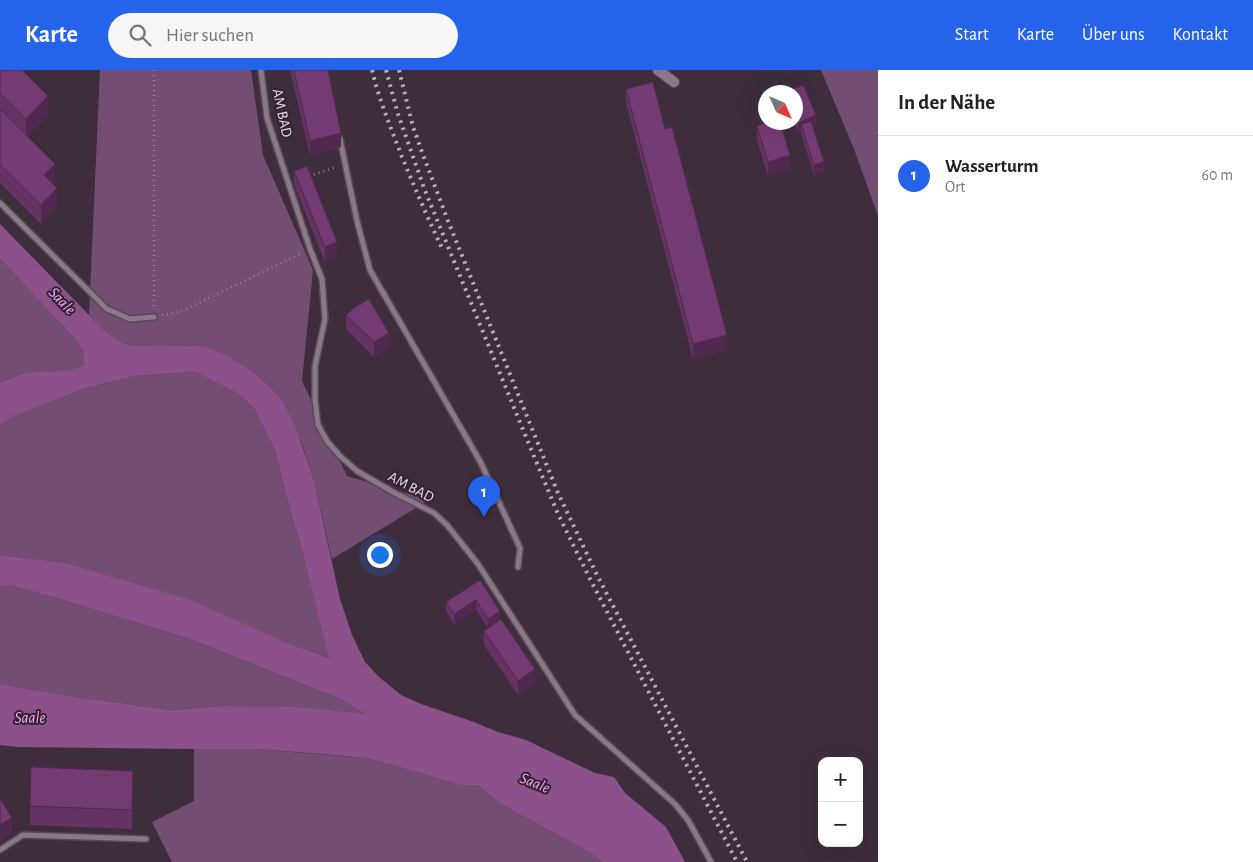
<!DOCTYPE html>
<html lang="de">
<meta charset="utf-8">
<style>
body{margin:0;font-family:"Alegreya Sans",sans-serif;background:#f6f6f6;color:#222}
.controls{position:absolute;right:15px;bottom:15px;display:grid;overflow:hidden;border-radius:10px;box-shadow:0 5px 20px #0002}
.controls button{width:45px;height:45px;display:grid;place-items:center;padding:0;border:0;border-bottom:1px solid #e0e0e0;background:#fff;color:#222;font:25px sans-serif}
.compass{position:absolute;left:758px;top:15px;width:45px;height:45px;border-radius:50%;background:#fff;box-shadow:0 5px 20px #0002;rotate:135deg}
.you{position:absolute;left:379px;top:484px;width:18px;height:18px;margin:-12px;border:4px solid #fff;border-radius:50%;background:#1a73e8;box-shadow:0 0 0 8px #1a73e833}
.badge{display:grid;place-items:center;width:32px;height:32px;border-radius:50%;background:#2563eb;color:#fff;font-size:16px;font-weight:700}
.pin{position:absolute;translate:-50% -41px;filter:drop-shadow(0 1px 2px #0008)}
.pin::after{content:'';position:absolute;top:26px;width:18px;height:15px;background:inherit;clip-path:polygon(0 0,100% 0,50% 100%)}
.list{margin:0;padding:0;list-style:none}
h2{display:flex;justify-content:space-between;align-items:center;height:65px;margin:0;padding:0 20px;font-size:21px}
h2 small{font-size:16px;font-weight:400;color:#767676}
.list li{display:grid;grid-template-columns:32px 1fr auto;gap:15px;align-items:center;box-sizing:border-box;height:80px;padding:0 20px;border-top:1px solid #e0e0e0}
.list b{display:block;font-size:19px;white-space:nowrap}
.list p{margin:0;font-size:16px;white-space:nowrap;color:#767676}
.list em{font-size:16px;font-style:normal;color:#767676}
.icon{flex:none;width:28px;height:28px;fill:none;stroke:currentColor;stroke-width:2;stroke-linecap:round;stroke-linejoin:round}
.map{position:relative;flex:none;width:878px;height:792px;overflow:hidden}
header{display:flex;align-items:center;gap:30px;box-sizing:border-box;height:70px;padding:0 25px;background:#2563eb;color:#fff}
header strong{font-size:24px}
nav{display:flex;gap:28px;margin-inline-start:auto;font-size:18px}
.search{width:350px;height:45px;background:#f6f6f6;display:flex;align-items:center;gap:12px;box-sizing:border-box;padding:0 18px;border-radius:28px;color:#767676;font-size:19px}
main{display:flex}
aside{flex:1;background:#fff}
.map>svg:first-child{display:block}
.green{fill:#744d72}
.water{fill:#8c518b}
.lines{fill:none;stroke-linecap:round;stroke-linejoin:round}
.service-casing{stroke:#574a56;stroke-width:8}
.minor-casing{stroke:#574a56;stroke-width:12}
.path{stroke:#918490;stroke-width:2.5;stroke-dasharray:1 4;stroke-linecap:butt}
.service{stroke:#8a7789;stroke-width:5}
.minor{stroke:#8a7789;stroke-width:10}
.rail{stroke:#b8acb7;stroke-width:4;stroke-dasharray:2.5 5;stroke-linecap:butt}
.wall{fill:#643263}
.shaded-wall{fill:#512950}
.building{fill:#743a73;stroke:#512950}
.labels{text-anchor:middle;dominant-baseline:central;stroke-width:4;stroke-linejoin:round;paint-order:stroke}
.street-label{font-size:15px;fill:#e7dde6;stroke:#342433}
.water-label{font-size:16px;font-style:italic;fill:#fca7f9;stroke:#342433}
</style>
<header>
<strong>Karte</strong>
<div class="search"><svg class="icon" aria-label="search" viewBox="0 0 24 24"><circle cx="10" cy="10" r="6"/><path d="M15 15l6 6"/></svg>Hier suchen</div>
<nav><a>Start</a><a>Karte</a><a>Über uns</a><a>Kontakt</a></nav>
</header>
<main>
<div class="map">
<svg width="878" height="792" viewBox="0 0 878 792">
<rect width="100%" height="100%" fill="#3e2e3d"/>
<path class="green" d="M100,0h151l12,85 50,115 -11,111 45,95 82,24 -97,59 -18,-79 -12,-36 -20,-44 -14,-15 -15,-13 -49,-26 -49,-1 -20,1 -12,-3 -19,-13 -15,-15z
M821,0h57v146l-24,-67z
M0,189l76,81 8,13v12c-18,11 -42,4 -62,9 -7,2 -15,6 -22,9z
M195,302l40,20 19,16 21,43 14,55 12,41 29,111 -269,-96 -61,-7v-130l12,-9 72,-27 51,-13z
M9,515l54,15 127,39 148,59 29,16 -143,-8 -53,4 -94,-13 -77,-13v-97z
M194,679h63l109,9 30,8 65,19h17l21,18 90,49 13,10h-430l-20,-40 42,-21z"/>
<path class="water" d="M0,154l89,91 15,15 19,13 12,3 20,-1 49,1 25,11 24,15 15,13 14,15 13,26 19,54 26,119 12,36 13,27 14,15 22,18 20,9 50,17 27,11 28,8 69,33 19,4 11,16 41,34 19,35h-83l-13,-10 -90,-49 -21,-18h-17l-65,-19 -30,-8 -44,-4 -65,-5h-63l-176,-2 -18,-2v-61l77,13 94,13 53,-4 71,1 71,7 -28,-16 -148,-59 -127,-39 -54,-15 -9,2v-32l61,7 127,37 92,41 49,18 -28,-111 -12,-41 -14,-55 -21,-43 -19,-16 -40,-20 -60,4 -51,13 -71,27 -13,9v-42c7,-3 15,-7 22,-9 20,-5 44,1 62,-9v-12l-8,-13 -76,-81z"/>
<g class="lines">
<g class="service-casing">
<path id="service" d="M261,0l6,48 43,131 12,30 3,40 -10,47v34l3,25 9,16 13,15 17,15 36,21 41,21 13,12 31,39 97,151 100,89 13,16 23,42
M340,69l17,82 13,49 111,193 39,85 -2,19
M0,133l107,106 23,10 24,-2
M0,780l23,-15 123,4"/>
</g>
<g class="minor-casing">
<path id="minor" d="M658,0l16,12"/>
</g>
<path class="path" d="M154,0v238
M309,106l28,-9
M162,245l18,-3 122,-59"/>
<use href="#service" class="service"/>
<use href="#minor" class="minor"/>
<path class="rail" d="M372,0c7,30 19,58 30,87 13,31 26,62 40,91
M386,0l12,44 26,74 109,266 25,60 32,65 147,283
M399,0l14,57 9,25 26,69 110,272 39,82 150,287"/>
</g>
<path class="wall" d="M0,0h25l-2,1 25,44 -21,21 28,47 -2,2 4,22 -16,17 -41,-41z
M290,0h38l13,77 -31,8z
M626,19l101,261 -34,9 -67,-256z
M796,22l20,32 -3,2 11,45 -10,4 -13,-41v-3l-3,1 -4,-10h2z
M757,56l33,43 -22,7 -11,-36z
M294,101l43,86 -12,5 -31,-77z
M346,245l43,33 -15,9 -28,-28z
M480,510l20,40 35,63 -17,12 -34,-50v-14l4,-3 -12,-18 -22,14 -8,-13v-9z
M133,720l-1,39 -102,-4v-19z"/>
<path class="shaded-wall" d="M48,26v19l-22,23v-19z
M816,45v9l-13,6 -2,-6v7l-3,1v-9z
M341,63v14l-31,8v-14z
M790,85v14l-22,7v-14z
M824,92v9l-10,4v-10z
M55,94v19l-11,11v-19z
M57,118v19l-16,17v-19z
M337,172v15l-12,5v-15z
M389,263v15l-15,9v-15z
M727,265v15l-34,9v-15z
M476,530v10l-22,14v-10z
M500,541v10l-12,8v-10z
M535,599v14l-17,12v-14z
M133,701v19l-1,39v-19z
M12,748v14l-12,8v-15z"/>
<path class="building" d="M0,0h22l26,26 -22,23 -26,-26z
M294,0h34l13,63 -31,8z
M653,12l12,47 7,-2 55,208 -34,9 -67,-255z
M803,15l13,30 -18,8 -2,-7v-24h-10z
M0,39l55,55 -11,11 13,13 -16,17 -41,-41z
M811,51l13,41 -10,3 -13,-41z
M767,52h13l10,33 -22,7 -11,-36z
M307,96l30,76 -12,5 -31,-76z
M369,229l20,34 -15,9 -28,-27 8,-7z
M480,510l20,31 -12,8 -12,-19 -22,14 -8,-12z
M501,549l34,50 -17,12 -34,-50z
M31,697l102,4 -1,39 -102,-4z
M0,728l12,20 -12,7z"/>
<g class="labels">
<g class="street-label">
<text transform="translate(282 43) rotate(78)">AM BAD</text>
<text transform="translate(411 417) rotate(28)">AM BAD</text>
</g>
<g class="water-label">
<text transform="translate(62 231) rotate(46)">Saale</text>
<text x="30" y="648">Saale</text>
<text transform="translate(535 713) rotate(22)">Saale</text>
</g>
</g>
</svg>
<div class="controls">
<button>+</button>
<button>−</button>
</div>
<svg class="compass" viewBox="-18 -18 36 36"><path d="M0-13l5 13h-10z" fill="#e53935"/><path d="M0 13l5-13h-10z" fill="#767676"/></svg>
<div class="you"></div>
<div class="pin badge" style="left:484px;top:447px">1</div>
</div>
<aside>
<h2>In der Nähe<small></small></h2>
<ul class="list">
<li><span class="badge">1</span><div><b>Wasserturm</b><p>Ort</p></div><em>60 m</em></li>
</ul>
</aside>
</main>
